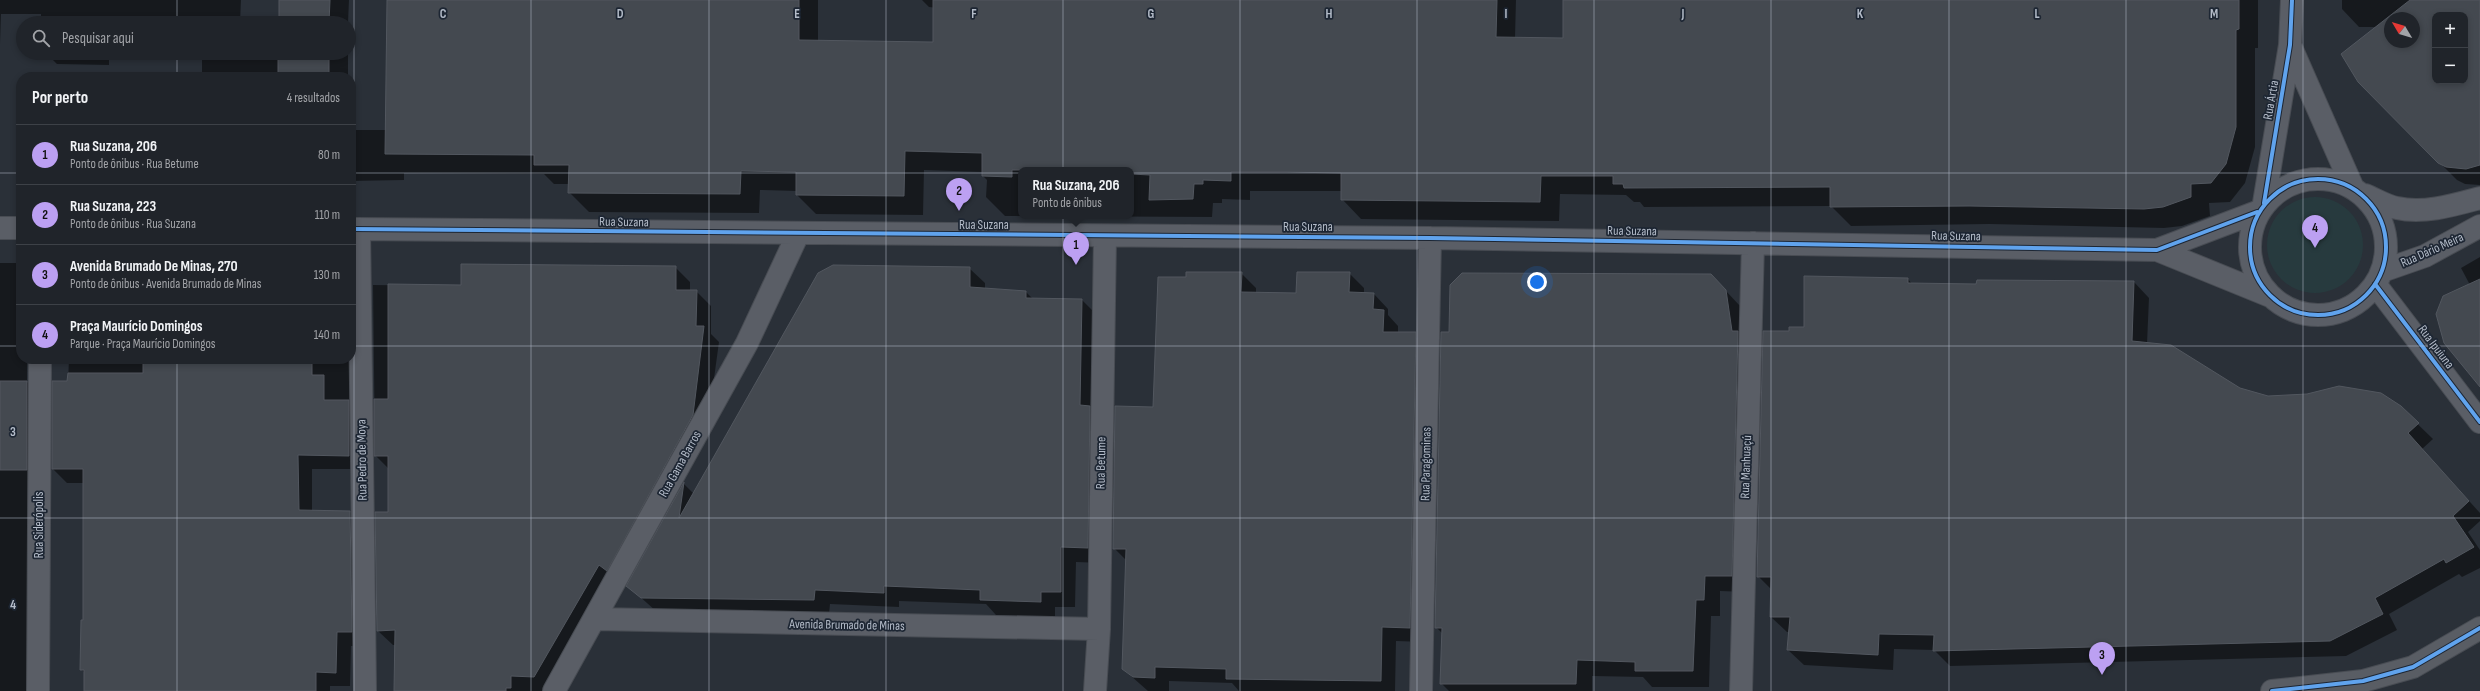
<!DOCTYPE html>
<html lang="pt">
<meta charset="utf-8">
<style>
body{margin:0;font-family:"Sofia Sans Condensed",sans-serif;background:#2d3036;color:#f1f3f6}
.controls{position:absolute;right:12px;top:12px;display:grid;overflow:hidden;border-radius:8px;box-shadow:0 2px 6px #0003}
.controls button{width:36px;height:36px;display:grid;place-items:center;padding:0;border:0;border-bottom:1px solid #3d4147;background:#20242a;color:#f1f3f6;font:20px sans-serif}
.compass{position:absolute;left:2384px;top:12px;width:36px;height:36px;border-radius:50%;background:#20242a;box-shadow:0 2px 6px #0003;rotate:308deg}
.you{position:absolute;left:1537px;top:282px;width:14px;height:14px;margin:-10px;border:3px solid #fff;border-radius:50%;background:#1a73e8;box-shadow:0 0 0 6px #1a73e833}
.badge{display:grid;place-items:center;width:26px;height:26px;border-radius:50%;background:#bca0f2;color:#111;font-size:13px;font-weight:700}
.pin{position:absolute;translate:-50% -33px;filter:drop-shadow(0 1px 2px #0008)}
.pin::after{content:'';position:absolute;top:21px;width:14px;height:12px;background:inherit;clip-path:polygon(0 0,100% 0,50% 100%)}
.popup{position:absolute;left:1018px;top:167px;width:116px;height:52px;box-sizing:border-box;display:grid;place-content:center;border-radius:8px;background:#20242a;filter:drop-shadow(0 1px 3px #0005);font-size:13px;white-space:nowrap;color:#a2a4a8}
.popup b{font-size:15px;color:#f1f3f6}
.popup::after{content:'';position:absolute;left:50%;top:100%;margin-left:-8px;border:8px solid transparent;border-top-color:#20242a}
.list{margin:0;padding:0;list-style:none}
h2{display:flex;justify-content:space-between;align-items:center;height:52px;margin:0;padding:0 16px;font-size:17px}
h2 small{font-size:13px;font-weight:400;color:#a2a4a8}
.list li{display:grid;grid-template-columns:26px 1fr auto;gap:12px;align-items:center;box-sizing:border-box;height:60px;padding:0 16px;border-top:1px solid #3d4147}
.list b{display:block;font-size:15px;white-space:nowrap}
.list p{margin:0;font-size:13px;white-space:nowrap;color:#a2a4a8}
.list em{font-size:13px;font-style:normal;color:#a2a4a8}
.icon{flex:none;width:22px;height:22px;fill:none;stroke:currentColor;stroke-width:2;stroke-linecap:round;stroke-linejoin:round}
.map{position:relative;flex:none;width:2480px;height:691px;overflow:hidden}
.search{position:absolute;background:#20242a;box-shadow:0 2px 6px #0003;left:16px;top:16px;width:340px;height:44px;display:flex;align-items:center;gap:10px;box-sizing:border-box;padding:0 14px;border-radius:22px;color:#a2a4a8;font-size:15px}
.panel{position:absolute;background:#20242a;box-shadow:0 2px 6px #0003;left:16px;top:72px;width:340px;height:292px;border-radius:16px}
.map>svg:first-child{display:block}
.green{fill:#273a3e}
.shadow{fill:#0007;fill-rule:evenodd}
.building{fill:#444950;stroke:#52575f;fill-rule:evenodd}
.lines{fill:none;stroke-linecap:round;stroke-linejoin:round}
.minor-casing{stroke:#484c53;stroke-width:24}
.secondary-casing{stroke:#484c53;stroke-width:24}
.minor{stroke:#5a5e66;stroke-width:22}
.secondary{stroke:#595d64;stroke-width:22}
.cycleway-casing{stroke:#1d2633;stroke-width:6}
.cycleway{stroke:#60a3ed;stroke-width:4}
.grid{fill:none;stroke:#b4bcc9;stroke-width:1;stroke-opacity:0.55}
.labels{text-anchor:middle;dominant-baseline:central;stroke-width:3.5;stroke-linejoin:round;paint-order:stroke}
.street-label{font-size:13px;fill:#b4bcc9;stroke:#1d2633}
.grid-label{font-size:13px;text-anchor:middle;font-weight:bold;fill:#b4bcc9;stroke:#1d2633;stroke-width:3.5;stroke-linejoin:round;paint-order:stroke}
</style>
<div class="map">
<svg width="2480" height="691" viewBox="0 0 2480 691">
<rect width="100%" height="100%" fill="#2a3038"/>
<path class="green" d="M2267 245a48 48 0 1 1 96 0a48 48 0 1 1-96 0Z"/>
<path class="shadow" d="M0,0h241l-1,23h-69v-4h-61v4h-69v-9h-40l-1,30z
M280,0h69l-1,23h-68z
M388,0h430v41l263,3 1,-20 -153,-17 -7,-7h594l-1,38 49,1v-39h694v48h-3v99l-10,36 -15,19 -21,1 1,13 -28,10 -18,2 -175,-4 -138,2 -20,-20 -187,1 -4,-5h-6l-8,-7 -66,-1 -1,27 -198,-2 -19,-20v-8h-92v9l-28,-1v4h-9l-1,14 -207,-1 -19,-19 1,-17 -4,-4v-4l-59,-2 -1,45 -107,-1 -19,-19v-4l-37,-1 -1,23 -170,-1 -20,-20 1,-8h-16l-10,-10 -140,-1v7l-53,1v-51h36zM1021,170h110v46h-110z
M2342,0h138v185l-15,-1 -8,-4 -98,-98 18,-55h-18l-17,-18zM2435,15h30v66h-30zM2390,18h24v24h-24z
M46,53h63v12l-52,-1z
M279,53h69v24h-146v-23l77,1z
M2480,257v128l-10,-100 -9,-17z
M0,263h18l3,3v93h6v23l15,15 -12,294h-30z
M675,267l15,15v9h6l15,15v28l8,8 -12,88 -158,261h-154v-46h-2l-15,-14 11,-118v-44l-14,-14 -2,-170 89,1z
M969,268l16,15v6l41,3 7,7 49,1 15,15 6,248 -27,-1 -1,45h-20v10l-59,-2 -10,-11 -87,-3v6l-69,-3 -1,10 -172,-2 -29,-26 56,-102 10,10z
M1241,273l15,15v5l41,1 52,-21 15,15v6h10l14,15v6l10,11v7h17l15,15 -6,294 -28,-1 -1,50h-156l-7,-8 -63,-2v10h-21l-25,-22 4,-108 -13,-13 40,-140 33,-130z
M1711,275l30,32 6,285 -27,-1v25h-9l-2,71h-57l-9,-10 -51,-1v15h-143l-8,-8 2,-49 -7,-7 14,-294z
M1908,279l4,5 65,1 1,-4 156,1 15,16 -2,46 92,45 29,8 132,10 33,32 -11,10 58,64v8l-12,11 12,18v18l-18,9 -3,-3 -70,40 8,16 -51,26 -396,10 -16,-16 -40,-1 -1,21 -89,-5 -16,-15 2,-18h-3l-16,-15 1,-27 -14,-14 32,-244 14,-4z
M69,359h282l12,110h-51v42l38,1 14,14 2,120h-15l-1,40h-20v5h-245v-18l-4,-4 3,-48v-138h-17l-14,-14 15,-87z"/>
<path class="building" d="M279,0h51l-1,23h-50z
M387,0h412v40l132,2h2v-42h564l-1,37 67,1v-38h676v29l-3,1v97l-10,37 -15,19 -20,1v13l-28,10 -19,2 -175,-3 -139,1v-20l-206,1 -1,-4h-10v-8h-72l-1,26 -199,-2v-27l-54,-1h-56v9l-28,-1v4h-9l-1,15 -44,1 1,-25 -19,-1v-4h-119v7l-30,-1v-23l-77,-2 -1,45 -108,-1v-23l-55,-1 -1,23 -172,-1 1,-28h-35v-10l-149,-1z
M2410,0h70v165l-14,4 -20,-2 -8,-4 -80,-81 -17,-28zM2435,15h30v66h-30zM2390,18h24v24h-24z
M278,53h51v24h-51z
M461,264l215,2v24h21l-1,36h8l-11,89 -86,156 -8,-6 -65,112 -23,-1v12h-5v3h-112l1,-61 -18,1 -2,-119h13v-56h-14v-57h14v-115l73,1z
M833,265l137,2v20l56,4v7l56,1 -2,106 10,1 -2,142 -27,-1v45h-20v10l-61,-2v-10l-96,-4v7l-69,-3 -1,10 -173,-2 -15,-12 58,-104 -5,36 139,-245z
M1186,272h56l-1,20 55,1 1,-21h53l-1,20 25,1 -1,16 11,1 -1,22h33l-6,296 -28,-1 -1,54 -155,-2v-10l-71,-2v11l-22,-1 -11,-8 4,-120h-13l2,-143 38,1 5,-130h28z
M1462,273l249,1 15,16 6,41h6l-6,245h-27l-1,24h-8l-3,71h-58v-9l-58,-2 -1,24h-136l2,-56h-7l6,-296h8l1,-47z
M1804,276l104,2v5l68,1 1,-4 157,1 -2,60 39,4 69,43 28,8 39,-2 32,-8 42,7 20,13 18,17 -11,10 61,68 -16,15 21,31 -28,16 -2,-4 -69,39 8,16 -53,27 -397,10 1,-16 -55,-1 -1,21 -91,-5 3,-33h-20l1,-40h-14l6,-246h26v-4h15z
M2480,279v108l-36,-44 -8,-29 7,-18z
M143,359h169v16h12v25h25v56l-51,-1 1,55 51,1 2,121h-15l-1,41 -20,-1v19h-232v-21h-4l1,-50h2v-151h-31v-88h15l1,-8h75z
M0,381h27v89h-27z"/>
<g class="lines">
<g class="minor-casing">
<path id="minor" d="M2290,45l62,141
M2250 247a68 68 0 1 1 136 0a68 68 0 1 1-136 0Z
M2365,195c10,4 21,11 32,13 27,6 57,-3 83,-10
M2264,203l26,-158 2,-45
M0,228h21
M351,229l1079,9 727,12 100,-38
M359,229l6,462
M2157,250l113,46
M2382,271l43,-15 55,-30
M2375,284l105,138
M595,619l504,10
M38,691l2,-332
M554,691l193,-348 51,-109
M1095,691l4,-62 6,-393
M1421,691l9,-453
M1741,691l12,-448"/>
</g>
<g class="secondary-casing">
<path id="secondary" d="M2272,691l91,-10 50,-14 67,-39"/>
</g>
<use href="#minor" class="minor"/>
<use href="#secondary" class="secondary"/>
<g class="cycleway-casing">
<path id="cycleway" d="M2250 247a68 68 0 1 1 136 0a68 68 0 1 1-136 0Z
M2264,203l26,-158 2,-45
M351,229l1079,9 727,12 100,-38
M2375,284l105,138
M2272,691l91,-10 50,-14 67,-39"/>
</g>
<use href="#cycleway" class="cycleway"/>
</g>
<path class="grid" d="M177,0v23M354,0v691M531,0v691M709,0v691M886,0v691M1063,0v691M1240,0v691M1417,0v691M1594,0v691M1771,0v691M1949,0v691M2126,0v691M2303,0v691M177,53v24M0,173h21M351,173h2129M0,346h21M351,346h2129M177,359v332M0,518h2480"/>
<g class="labels">
<g class="street-label">
<text transform="translate(2271 100) rotate(-80)">Rua Ártia</text>
<text transform="translate(624 222) rotate(1)">Rua Suzana</text>
<text x="984" y="225">Rua Suzana</text>
<text x="1308" y="227">Rua Suzana</text>
<text transform="translate(1632 231) rotate(1)">Rua Suzana</text>
<text transform="translate(1956 236) rotate(1)">Rua Suzana</text>
<text transform="translate(2432 250) rotate(-24)">Rua Dário Meira</text>
<text transform="translate(2436 347) rotate(53)">Rua Ipuiuna</text>
<text transform="translate(362 460) rotate(-91)">Rua Pedro de Moya</text>
<text transform="translate(1101 463) rotate(-89)">Rua Betume</text>
<text transform="translate(680 464) rotate(-61)">Rua Gama Barros</text>
<text transform="translate(1426 464) rotate(-89)">Rua Paragominas</text>
<text transform="translate(1746 467) rotate(-88)">Rua Manhuaçú</text>
<text transform="translate(39 525) rotate(-90)">Rua Siderópolis</text>
<text transform="translate(847 625) rotate(1)">Avenida Brumado de Minas</text>
</g>
</g>
<g class="grid-label">
<text x="443" y="18">C</text>
<text x="620" y="18">D</text>
<text x="797" y="18">E</text>
<text x="974" y="18">F</text>
<text x="1151" y="18">G</text>
<text x="1329" y="18">H</text>
<text x="1506" y="18">I</text>
<text x="1683" y="18">J</text>
<text x="1860" y="18">K</text>
<text x="2037" y="18">L</text>
<text x="2214" y="18">M</text>
<text x="13" y="436">3</text>
<text x="13" y="609">4</text>
</g>
</svg>
<div class="controls">
<button>+</button>
<button>−</button>
</div>
<svg class="compass" viewBox="-18 -18 36 36"><path d="M0-13l5 13h-10z" fill="#e53935"/><path d="M0 13l5-13h-10z" fill="#a2a4a8"/></svg>
<div class="you"></div>
<div class="pin badge" style="left:1076px;top:265px">1</div>
<div class="popup"><b>Rua Suzana, 206</b>Ponto de ônibus</div>
<div class="pin badge" style="left:959px;top:211px">2</div>
<div class="pin badge" style="left:2102px;top:675px">3</div>
<div class="pin badge" style="left:2315px;top:248px">4</div>
<div class="search"><svg class="icon" aria-label="search" viewBox="0 0 24 24"><circle cx="10" cy="10" r="6"/><path d="M15 15l6 6"/></svg>Pesquisar aqui</div>
<section class="panel">
<h2>Por perto<small>4 resultados</small></h2>
<ul class="list">
<li><span class="badge">1</span><div><b>Rua Suzana, 206</b><p>Ponto de ônibus · Rua Betume</p></div><em>80 m</em></li>
<li><span class="badge">2</span><div><b>Rua Suzana, 223</b><p>Ponto de ônibus · Rua Suzana</p></div><em>110 m</em></li>
<li><span class="badge">3</span><div><b>Avenida Brumado De Minas, 270</b><p>Ponto de ônibus · Avenida Brumado de Minas</p></div><em>130 m</em></li>
<li><span class="badge">4</span><div><b>Praça Maurício Domingos</b><p>Parque · Praça Maurício Domingos</p></div><em>140 m</em></li>
</ul>
</section>
</div>
